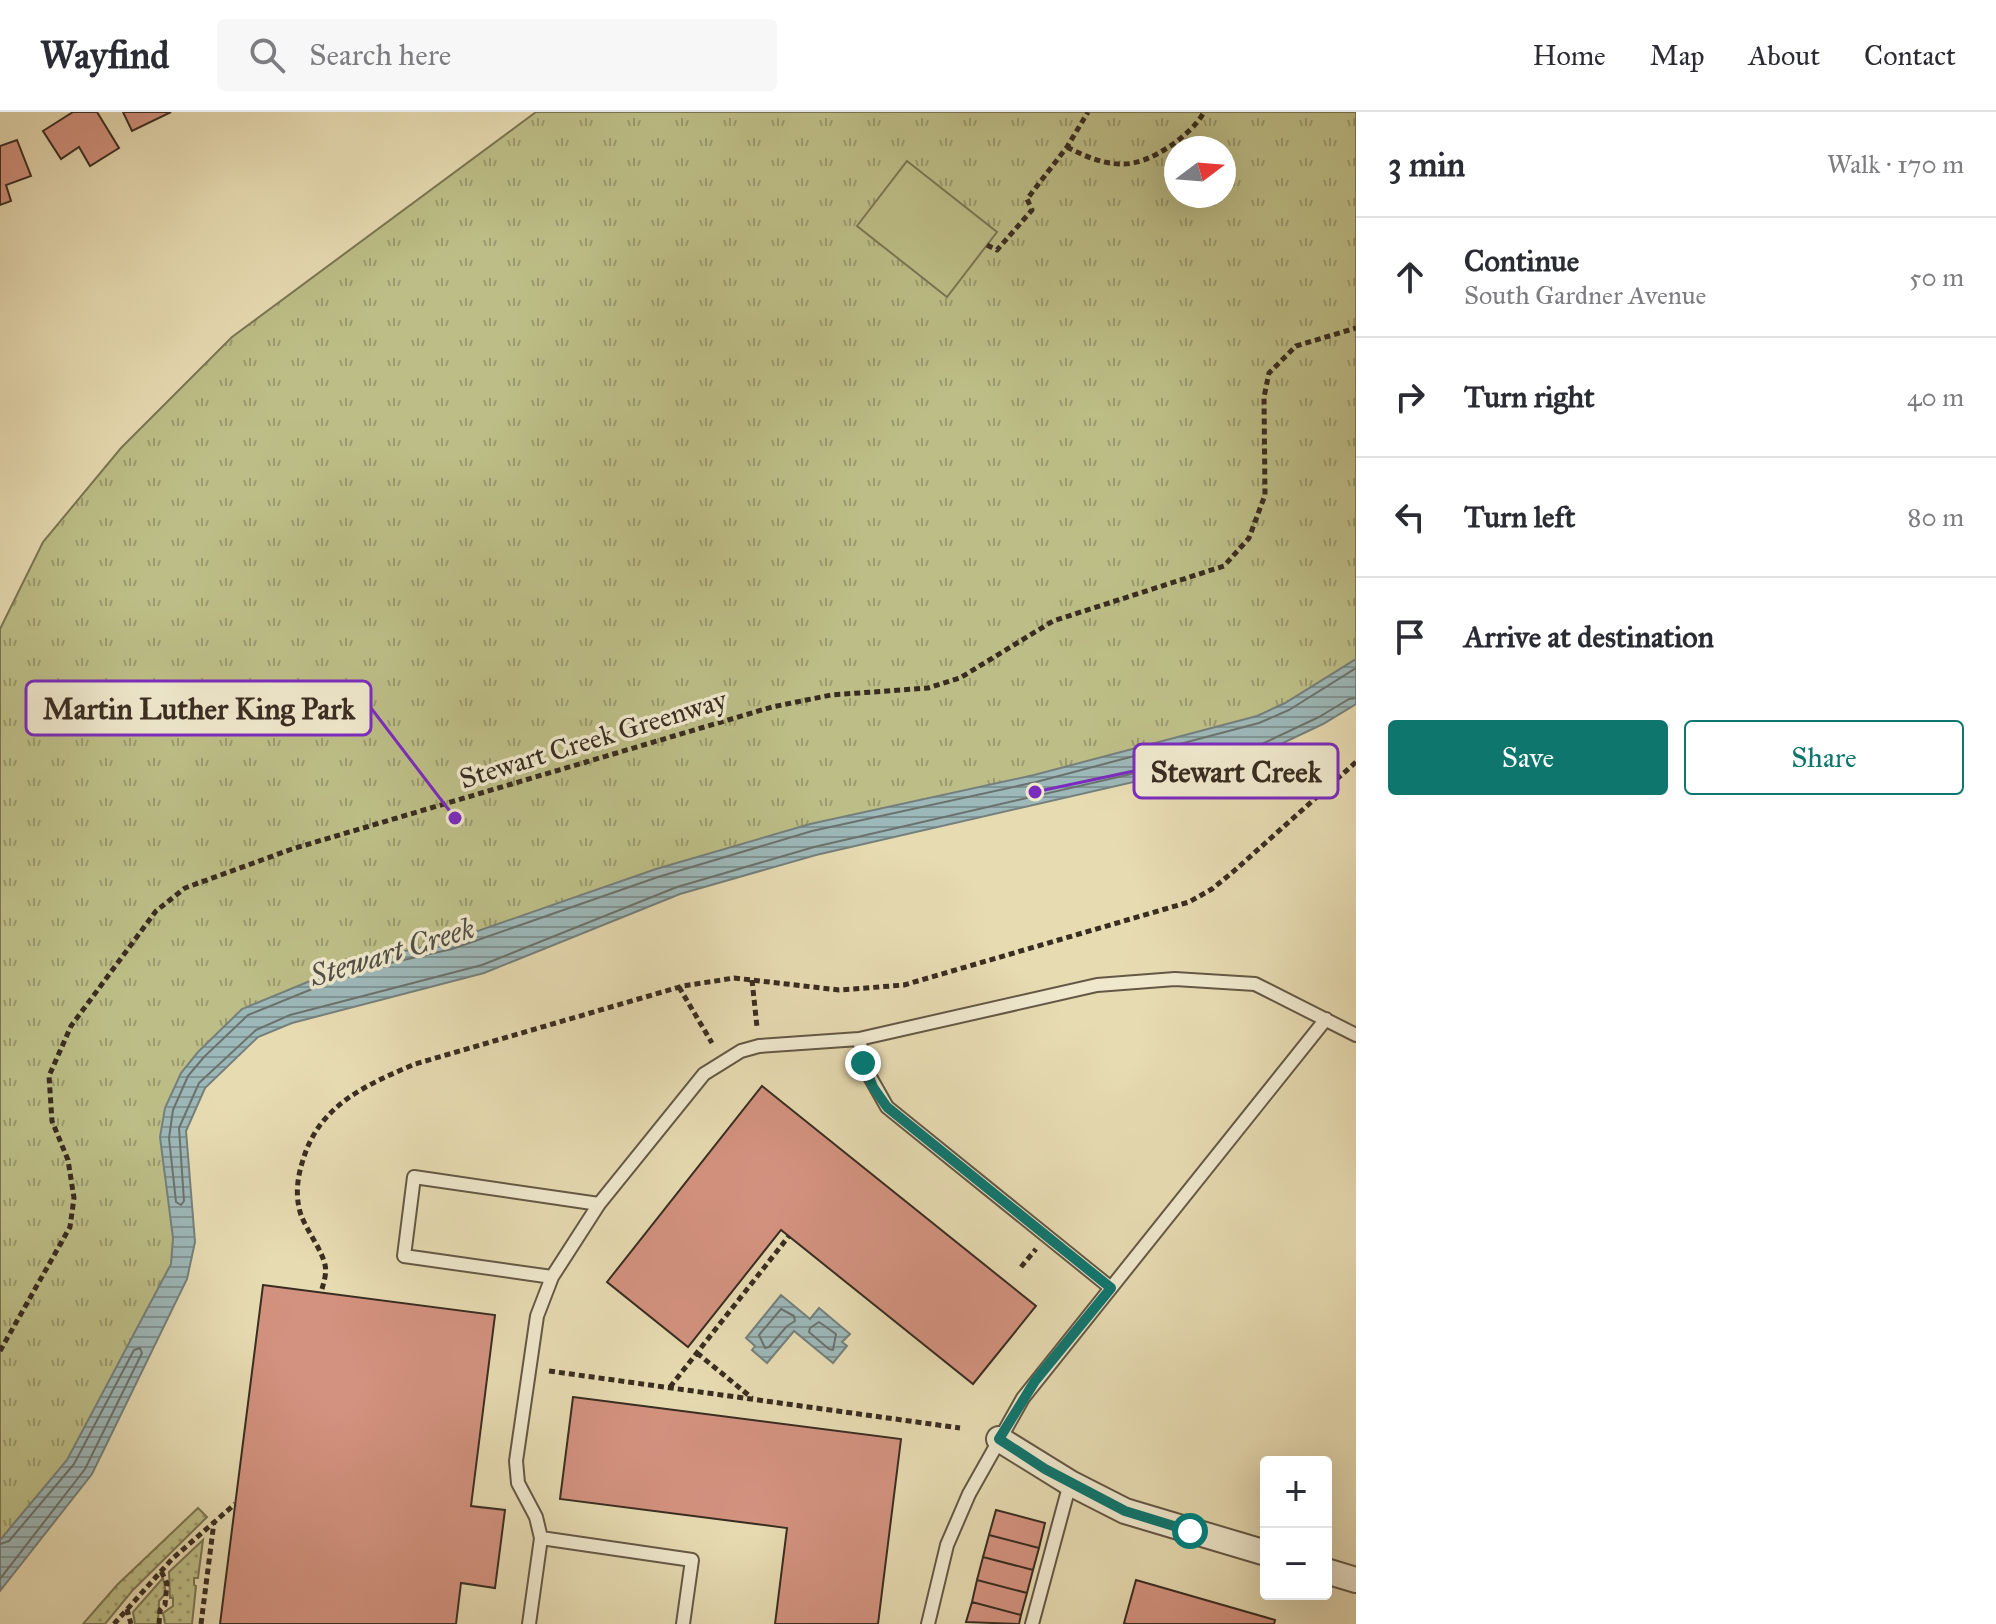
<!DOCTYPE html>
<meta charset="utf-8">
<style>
body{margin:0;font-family:"IM FELL Great Primer",serif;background:#f7f7f7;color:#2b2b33}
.controls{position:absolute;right:24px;bottom:24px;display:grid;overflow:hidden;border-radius:8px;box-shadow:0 8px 32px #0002}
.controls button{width:72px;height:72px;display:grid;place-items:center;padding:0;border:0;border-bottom:2px solid #e1e1e2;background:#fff;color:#2b2b33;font:40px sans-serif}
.compass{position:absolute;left:1164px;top:24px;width:72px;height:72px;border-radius:50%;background:#fff;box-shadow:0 8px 32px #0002;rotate:74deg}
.stop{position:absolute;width:24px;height:24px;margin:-18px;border:6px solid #0f766e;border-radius:50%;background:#fff}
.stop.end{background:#0f766e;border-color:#fff;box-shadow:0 2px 8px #0008}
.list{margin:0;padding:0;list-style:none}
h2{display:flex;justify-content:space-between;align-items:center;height:104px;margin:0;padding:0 32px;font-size:34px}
h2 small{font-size:26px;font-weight:400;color:#7c7c81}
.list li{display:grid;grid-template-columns:52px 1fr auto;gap:24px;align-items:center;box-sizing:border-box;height:120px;padding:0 32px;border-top:2px solid #e1e1e2}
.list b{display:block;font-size:30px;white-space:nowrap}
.list p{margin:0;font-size:26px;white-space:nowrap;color:#7c7c81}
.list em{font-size:26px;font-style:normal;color:#7c7c81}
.actions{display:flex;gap:16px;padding:24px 32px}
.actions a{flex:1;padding:18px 0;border:2px solid #0f766e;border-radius:8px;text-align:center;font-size:28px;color:#0f766e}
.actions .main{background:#0f766e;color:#fff}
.icon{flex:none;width:44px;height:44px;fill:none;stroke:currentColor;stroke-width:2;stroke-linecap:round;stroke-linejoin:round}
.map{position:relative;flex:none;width:1356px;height:1512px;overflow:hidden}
header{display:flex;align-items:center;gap:48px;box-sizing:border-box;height:112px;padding:0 40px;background:#fff;border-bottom:2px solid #e1e1e2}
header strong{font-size:38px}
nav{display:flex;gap:44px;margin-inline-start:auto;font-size:28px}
.search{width:560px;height:72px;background:#f7f7f7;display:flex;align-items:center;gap:20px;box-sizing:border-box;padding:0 28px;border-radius:8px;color:#7c7c81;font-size:30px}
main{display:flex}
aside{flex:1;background:#fff}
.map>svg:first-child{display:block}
.grass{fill:url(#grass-dots);stroke:#7b7654;stroke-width:2}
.park{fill:url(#park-tufts);stroke:#7b7654;stroke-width:2;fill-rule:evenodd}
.pitch{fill:#bdbe87;stroke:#7b7654;stroke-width:2}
.water{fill:url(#water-rules);stroke:#75807c;stroke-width:2}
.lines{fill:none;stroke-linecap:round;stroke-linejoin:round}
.shore{stroke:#6b726d;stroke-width:2}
.building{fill:#d3927f;stroke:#392d21;stroke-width:2}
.lane-casing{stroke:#645845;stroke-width:16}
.street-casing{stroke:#645845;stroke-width:28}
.path{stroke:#392d21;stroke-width:5;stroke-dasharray:6 4;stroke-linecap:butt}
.lane{stroke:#efe8cd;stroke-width:12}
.street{stroke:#efe8cd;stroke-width:24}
.route{stroke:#0f766e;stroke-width:10}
.labels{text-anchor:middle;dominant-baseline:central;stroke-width:7;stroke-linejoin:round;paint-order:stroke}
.street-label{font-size:28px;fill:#392d21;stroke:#efe8cd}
.water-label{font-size:30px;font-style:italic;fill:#525047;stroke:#efe8cd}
.leader{fill:none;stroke:#7b2cbf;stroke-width:3}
.callout-dot{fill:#7b2cbf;stroke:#efe8cd;stroke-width:3}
.callout{fill:#efe8cd;stroke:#7b2cbf;stroke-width:3}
.callout-label{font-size:30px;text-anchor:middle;font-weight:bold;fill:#392d21}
</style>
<header>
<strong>Wayfind</strong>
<div class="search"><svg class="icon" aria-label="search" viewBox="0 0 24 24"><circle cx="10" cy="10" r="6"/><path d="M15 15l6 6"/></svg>Search here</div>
<nav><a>Home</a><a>Map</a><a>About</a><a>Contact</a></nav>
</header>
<main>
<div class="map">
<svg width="1356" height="1512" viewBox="0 0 1356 1512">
<defs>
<pattern id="grass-dots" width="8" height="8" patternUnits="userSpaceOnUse" patternTransform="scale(2)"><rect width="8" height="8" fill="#bdbe87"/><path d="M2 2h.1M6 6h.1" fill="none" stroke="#9b9b6e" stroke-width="1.8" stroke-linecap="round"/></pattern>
<pattern id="park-tufts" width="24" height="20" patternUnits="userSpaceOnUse" patternTransform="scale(2)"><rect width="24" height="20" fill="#bdbe87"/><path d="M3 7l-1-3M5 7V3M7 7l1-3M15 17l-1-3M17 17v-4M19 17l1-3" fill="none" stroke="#9b9b6e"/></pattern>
<pattern id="water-rules" width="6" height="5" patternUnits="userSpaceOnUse" patternTransform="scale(2)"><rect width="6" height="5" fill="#9db8b9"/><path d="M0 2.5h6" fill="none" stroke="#819696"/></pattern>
</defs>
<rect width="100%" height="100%" fill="#e7dbb2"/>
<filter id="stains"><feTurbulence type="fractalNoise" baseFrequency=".0025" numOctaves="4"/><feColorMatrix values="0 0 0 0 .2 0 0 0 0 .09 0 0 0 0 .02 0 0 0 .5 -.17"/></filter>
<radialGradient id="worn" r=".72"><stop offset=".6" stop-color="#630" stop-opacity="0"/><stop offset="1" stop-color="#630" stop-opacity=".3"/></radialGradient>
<path class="grass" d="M198,1396l9,9 -75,74 -27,33h-22l34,-39z
M203,1428l-5,38h-4v7l2,1 -4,38h-27l-2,-11 10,-7v-8h-3l-1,-26z
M163,1466l3,15 -7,8 -1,23h-23l-2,-12z"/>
<path class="park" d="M536,0h820v567l-87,49 -486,117 -520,178 -82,91 2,148 -96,189 -87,103v-925l43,-87 78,-94 111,-111zM1176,36h48v48h-48z"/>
<path class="pitch" d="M907,49l90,71 -50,65 -90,-71z"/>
<path class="water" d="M1356,547v45l-33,20 -59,28 -448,103 -136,39 -196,79 -192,50 -34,14 -53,51 -19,43 9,111 -8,37 -95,195 -92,117v-51l67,-80 104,-196 2,-26 -13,-101 5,-29 16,-35 17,-21 44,-43 114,-47 93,-21 207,-72 154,-45 224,-49 223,-59 28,-13z
M781,1183l29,24 9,-11 31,26 -8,8 5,4 -14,17 -39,-32 -27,32 -15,-13 3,-4 -9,-8z"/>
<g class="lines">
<path class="shore" d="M1356,556l-67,42 -30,13 -223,59 -224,49 -154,46 -206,72 -93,21 -111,45 -44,42 -16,19 -15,34 -4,28 7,64 5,3 3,-4 -5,-73 20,-45 57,-53 34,-15 192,-50 195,-78 137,-40 448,-103 57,-27 30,-18 7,-1
M781,1197l13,7 1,5 -8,5 -18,21 -4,1 -6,-13z
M819,1210l17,12 -3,16 -4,-1 -20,-17 1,-4z
M0,1432l9,-3 65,-77 60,-114 6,-2 2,5 -57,116 -85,110"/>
</g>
<path class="building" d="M73,0h24l22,36 -29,18 -11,-19 -18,12 -18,-28z
M123,0h48l-39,19z
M17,28l14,36 -25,9 5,16 -11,4v-59z
M762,974l274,220 -63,78 -192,-154 -93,117 -81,-65z
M263,1173l232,30 -24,191 34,4 -10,78 -34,-5 -5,41h-236z
M573,1285l328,42 -23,185h-103l12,-96 -227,-29z
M996,1398l49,13 -6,25 -50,-13z
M989,1423l50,13 -6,22 -50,-13z
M983,1445l50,13 -6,23 -50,-13z
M977,1468l50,13 -6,22 -49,-13z
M1136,1468l139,40 -1,4h-147l-3,-1z
M972,1490l49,13 -2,9 -53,-2z"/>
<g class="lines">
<g class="lane-casing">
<path id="lane" d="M859,927l6,29 22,39 224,181
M552,1165l-148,-21 10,-79 185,27
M541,1426l151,22 -9,64
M529,1512l12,-86 -5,-21 -18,-34 -2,-22 21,-145 15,-39 47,-73 105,-130 37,-23 18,-5 100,-7 238,-54 78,-6 80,5 101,51
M928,1512l19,-79 22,-51 54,-96 303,-379
M1032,1512l38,-141"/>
</g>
<g class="street-casing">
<path id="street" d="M999,1327l71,44 55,28 141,42
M1326,1459l30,9"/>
</g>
<path class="path" d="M1067,35c17,9 36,17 54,17 27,2 71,-29 83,-52
M987,133l10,5 35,-40 -5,-11 40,-52 21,-35
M752,868l5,47
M679,875l33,56
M1021,1155l15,-18
M322,1177c2,-7 5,-17 3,-24 -3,-15 -18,-34 -24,-50 -6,-18 -4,-37 2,-55 16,-55 63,-75 112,-96l268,-78 51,-8 105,12 65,-5 285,-83 23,-13 22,-18 122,-109
M0,1239l70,-124 4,-29 -6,-38 -16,-39 -3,-45 22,-50 85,-115 29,-23 107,-39 480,-142 59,-12 97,-7 32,-10 93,-57 171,-55 25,-28 16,-43 -1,-98 5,-24 27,-27 60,-18
M697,1241l55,45
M549,1259l411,57
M670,1275l119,-151
M127,1497l4,15
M114,1512l58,-65 63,-55
M159,1512l1,-14 5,-5 2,-22 -6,-12
M201,1512l13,-102"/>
<use href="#lane" class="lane"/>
<use href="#street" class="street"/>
</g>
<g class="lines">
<path class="route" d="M863,951l10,24 14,20 224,181 -76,93 -36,58 46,30 80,42 65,20"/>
</g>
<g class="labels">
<g class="street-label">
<text transform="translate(593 627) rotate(-17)">Stewart Creek Greenway</text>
</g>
<g class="water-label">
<text transform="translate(392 840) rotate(-17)">Stewart Creek</text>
</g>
</g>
<path class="leader" d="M455 706L371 596M1035 680L1134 659"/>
<g class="callout-dot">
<circle cx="455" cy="706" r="8"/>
<circle cx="1035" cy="680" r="8"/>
</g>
<g class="callout">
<rect x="26" y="569" width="345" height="54" rx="8"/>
<rect x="1134" y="632" width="204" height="54" rx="8"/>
</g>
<g class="callout-label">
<text x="199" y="607">Martin Luther King Park</text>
<text x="1236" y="670">Stewart Creek</text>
</g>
<rect width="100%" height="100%" filter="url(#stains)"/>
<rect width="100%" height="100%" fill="url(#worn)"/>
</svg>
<div class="controls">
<button>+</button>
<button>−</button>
</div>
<svg class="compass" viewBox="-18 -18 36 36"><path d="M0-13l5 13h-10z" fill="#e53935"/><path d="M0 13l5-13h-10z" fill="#7c7c81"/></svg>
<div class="stop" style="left:1190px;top:1419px"></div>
<div class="stop end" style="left:863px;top:951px"></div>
</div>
<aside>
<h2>3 min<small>Walk · 170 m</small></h2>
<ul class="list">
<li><svg class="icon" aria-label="ahead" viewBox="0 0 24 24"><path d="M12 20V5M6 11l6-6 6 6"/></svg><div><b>Continue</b><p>South Gardner Avenue</p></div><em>50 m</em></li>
<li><svg class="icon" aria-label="right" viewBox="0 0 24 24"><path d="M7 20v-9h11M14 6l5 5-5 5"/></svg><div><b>Turn right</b></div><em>40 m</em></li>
<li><svg class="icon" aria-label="left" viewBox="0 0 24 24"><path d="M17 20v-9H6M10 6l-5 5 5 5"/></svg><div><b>Turn left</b></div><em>80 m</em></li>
<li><svg class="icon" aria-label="arrive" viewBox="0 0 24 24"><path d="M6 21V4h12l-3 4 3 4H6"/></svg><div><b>Arrive at destination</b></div></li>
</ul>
<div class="actions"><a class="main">Save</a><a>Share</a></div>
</aside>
</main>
